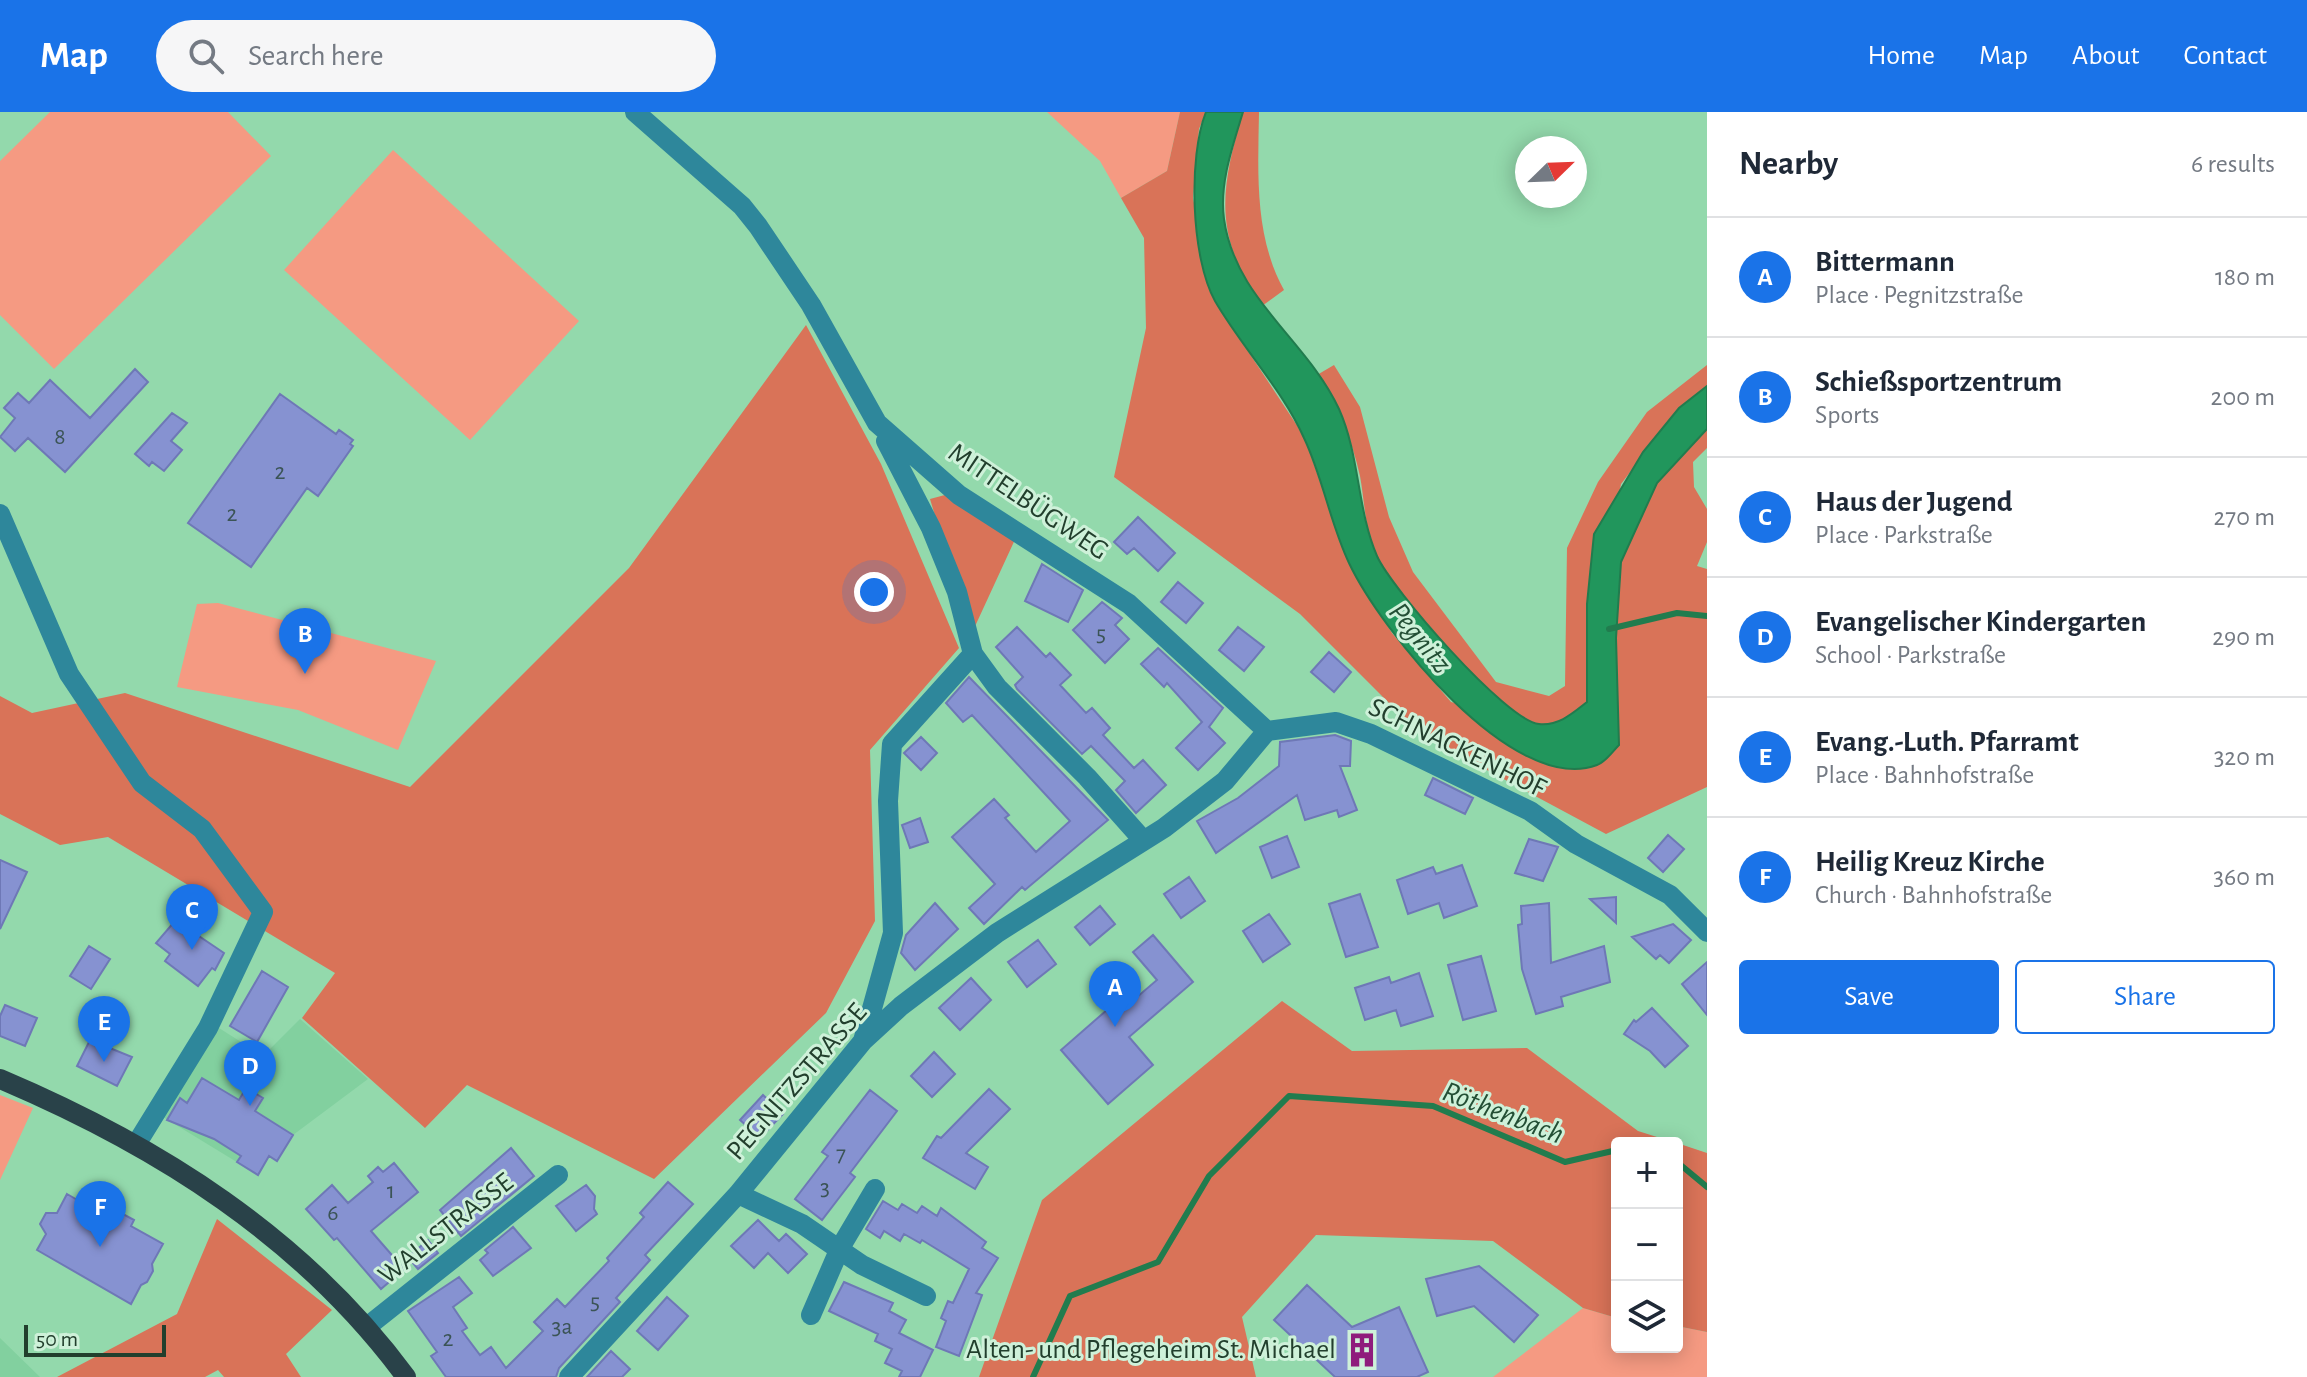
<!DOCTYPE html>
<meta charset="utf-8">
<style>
body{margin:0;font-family:"Alegreya Sans",sans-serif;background:#f6f6f7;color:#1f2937}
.controls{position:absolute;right:24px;bottom:24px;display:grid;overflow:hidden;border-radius:8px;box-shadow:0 4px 20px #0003}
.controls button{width:72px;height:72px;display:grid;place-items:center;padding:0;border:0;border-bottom:2px solid #e0e1e3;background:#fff;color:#1f2937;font:40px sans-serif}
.compass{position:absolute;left:1515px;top:24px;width:72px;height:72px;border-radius:50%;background:#fff;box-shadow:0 4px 20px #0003;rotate:67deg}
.scale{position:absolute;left:24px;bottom:20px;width:142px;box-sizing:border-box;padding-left:8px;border:4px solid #223f2d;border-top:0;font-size:22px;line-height:28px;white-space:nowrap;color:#223f2d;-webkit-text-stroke:6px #cef1d9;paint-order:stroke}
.you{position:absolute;left:874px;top:480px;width:28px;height:28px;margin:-20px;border:6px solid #fff;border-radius:50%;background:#1a73e8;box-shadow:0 0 0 12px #1a73e833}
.badge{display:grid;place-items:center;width:52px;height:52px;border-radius:50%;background:#1a73e8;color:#fff;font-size:26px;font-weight:700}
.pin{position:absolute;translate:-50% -66px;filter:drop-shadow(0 2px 4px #0008)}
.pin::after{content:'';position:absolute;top:42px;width:28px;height:24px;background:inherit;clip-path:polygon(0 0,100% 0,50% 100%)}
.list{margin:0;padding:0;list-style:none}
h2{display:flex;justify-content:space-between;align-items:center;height:104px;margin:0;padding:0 32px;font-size:34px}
h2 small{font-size:26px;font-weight:400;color:#747a83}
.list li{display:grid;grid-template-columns:52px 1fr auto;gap:24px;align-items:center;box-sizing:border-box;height:120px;padding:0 32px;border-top:2px solid #e0e1e3}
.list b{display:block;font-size:30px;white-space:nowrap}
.list p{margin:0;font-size:26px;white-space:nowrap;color:#747a83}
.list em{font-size:26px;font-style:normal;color:#747a83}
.actions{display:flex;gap:16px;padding:24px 32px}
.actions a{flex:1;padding:18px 0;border:2px solid #1a73e8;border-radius:8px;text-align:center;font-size:28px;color:#1a73e8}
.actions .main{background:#1a73e8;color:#fff}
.icon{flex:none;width:44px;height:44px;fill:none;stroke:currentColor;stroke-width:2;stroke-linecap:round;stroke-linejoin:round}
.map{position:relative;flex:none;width:1707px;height:1265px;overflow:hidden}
header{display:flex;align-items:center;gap:48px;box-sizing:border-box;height:112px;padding:0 40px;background:#1a73e8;color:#fff}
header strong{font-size:38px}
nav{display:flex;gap:44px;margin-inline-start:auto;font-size:28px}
.search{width:560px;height:72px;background:#f6f6f7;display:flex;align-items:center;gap:20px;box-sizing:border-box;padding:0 28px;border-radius:44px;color:#747a83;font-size:30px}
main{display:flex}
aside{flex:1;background:#fff}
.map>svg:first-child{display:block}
.built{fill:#82d09f}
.green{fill:#f59a82}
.forest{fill:#d97358}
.water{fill:#21965c;stroke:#217c4e;stroke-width:2}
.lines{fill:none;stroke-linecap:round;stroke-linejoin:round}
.stream{stroke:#217c4e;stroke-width:6}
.building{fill:#8692d1;stroke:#6e78b6;stroke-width:2}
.minor{stroke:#2e879b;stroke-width:20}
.major{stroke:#294249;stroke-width:20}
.labels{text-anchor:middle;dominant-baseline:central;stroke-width:6;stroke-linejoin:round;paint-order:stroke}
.number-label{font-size:24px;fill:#3b5456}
.street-label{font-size:28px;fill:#223f2d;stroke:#cef1d9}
.poi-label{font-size:28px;fill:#223f2d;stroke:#cef1d9;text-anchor:end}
.water-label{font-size:30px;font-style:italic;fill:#234f35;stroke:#cef1d9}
</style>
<header>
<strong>Map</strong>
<div class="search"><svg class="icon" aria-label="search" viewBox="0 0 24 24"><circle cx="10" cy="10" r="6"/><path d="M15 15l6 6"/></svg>Search here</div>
<nav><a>Home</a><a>Map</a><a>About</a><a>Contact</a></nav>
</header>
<main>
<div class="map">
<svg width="1707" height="1265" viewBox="0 0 1707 1265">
<rect width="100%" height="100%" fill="#93d9ac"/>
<path class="built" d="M300,907l68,60 -75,56 -16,26 -8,-4 -11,18 -95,-58 56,-89 44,28z
M0,1226l40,39h-40z"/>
<path class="green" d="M50,0h178l43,44 -217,213 -54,-54v-154z
M1047,0h133l-13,59 -46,27 -21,-37z
M393,38l186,171 -109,119 -186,-170z
M218,491l218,58 -38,89 -100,-40 -121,-23 20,-83z
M0,983l33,13 -33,72z
M1583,1196l34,10v29h60v-21l30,6v45h-214z"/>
<path class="forest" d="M1180,0h26l-7,17 -6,69 20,100 91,138 45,128 43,69 59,69 168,43 -3,-107 5,-76 36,-79 50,-54v19l-14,14 1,25 13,22v33l-10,24 10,3v218l-101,47 -186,-100 -120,-120 -186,-137 32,-149 -2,-90 -23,-40 46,-27z
M1243,0h16c-1,60 -5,124 25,178l-22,16c-49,-70 -42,-116 -19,-194z
M806,213l75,139 78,184 -89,102 5,171 -49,92 -172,166 -187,-94 -42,43 -123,-110 33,-45 -227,-136 -48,8 -60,-31v-118l32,17 93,-20 285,94 219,-219z
M1334,253l26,42 29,110 24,55 83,110 53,14 16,-10 2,-138 31,-66 49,-70 60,-47v21l-28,22 -58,76 -33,187 -1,31c-14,11 -29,24 -48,22 -36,-4 -141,-131 -161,-165 -13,-24 -13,-56 -18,-83 -8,-37 -23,-70 -43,-101z
M956,380l62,41 -47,102 -41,-136z
M1282,889l70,50 175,-3 111,83 38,12h-59v175l-34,-10 -90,-67 -177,-6 -74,82 14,60h-277l63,-177z
M1677,1031l30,10v179l-30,-6z
M217,1107l115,91 -46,44 15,23h-77l-6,-7 -13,7h-148l120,-63z"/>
<path class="water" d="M1206,0h37c-10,33 -24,72 -19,107 11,80 83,121 115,190 21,47 18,101 38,147 14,32 129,165 162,168 20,2 34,-11 48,-22v-98l7,-70 49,-82 36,-44 28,-22v43l-50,54 -36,79 -5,76 3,107c-6,6 -13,17 -22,20 -84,32 -217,-136 -248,-202 -19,-40 -26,-85 -45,-125 -20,-46 -63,-92 -89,-137 -24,-43 -27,-144 -9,-189z"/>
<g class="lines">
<path class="stream" d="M1609,517l68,-16 30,3
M1646,1031h7
M1677,1050l30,25
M1033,1265l37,-81 88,-34 51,-86 80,-80 144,10 132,56 52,-12"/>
</g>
<path class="building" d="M135,257l13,13 -83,90 -37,-34 -13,13 -15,-14 15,-19 -11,-10 14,-15 11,10 21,-23 40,38z
M280,282l56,40 3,-4 14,10 -3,4 3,2 -35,50 -11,-8 -56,79 -63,-44z
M172,301l15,10 -16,18 11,9 -18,21 -12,-9 -3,4 -14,-12z
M1138,405l37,36 -17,18 -24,-23 -7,6 -13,-12z
M1042,452l41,26 -15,32 -43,-21z
M1178,470l25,21 -17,20 -25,-21z
M1102,490l20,16 -7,7 14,14 -24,24 -32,-33z
M1017,515l29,30 4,-4 21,22 -11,10 26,28 6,-5 18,20 -7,7 31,33 9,-8 23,25 -30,28 -20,-23 9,-9 -34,-35 -9,8 -65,-65 -2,-4 8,-8 -27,-30z
M1238,515l26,20 -20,24 -25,-21z
M1158,536l65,60 -14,19 16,16 -27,27 -22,-22 26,-26 -35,-39 -3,4 -23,-23z
M1329,540l22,20 -17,20 -23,-20z
M969,565l139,143 -83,70 -3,-3 -38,37 -15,-16 26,-24 -43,-47 42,-38 15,16 -4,3 31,34 34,-31 -98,-106 -9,7 -17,-19z
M1335,623l16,6 -1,25h-10l17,44 -18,7 -2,-7 -32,10 -8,-25 -81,58 -19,-32 41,-23 41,-32 1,-24z
M921,625l16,16 -16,17 -17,-17z
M1433,666l40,20 -8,16 -40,-19z
M920,706l8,24 -18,6 -8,-23z
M1668,723l16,14 -21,23 -15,-14z
M1287,724l12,31 -27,11 -12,-31z
M1529,727l29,8 -15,34 -28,-8z
M0,748l27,12 -27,57z
M1462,753l15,41 -33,12 -5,-15 -31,11 -11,-34 36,-13 3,7z
M1189,765l16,24 -24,17 -17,-24z
M1360,782l18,53 -32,10 -17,-53z
M1616,785v26l-26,-24z
M935,791l23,26 -43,41 -14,-17 5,-18z
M1549,791l2,60 53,-17 6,36 -49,15 2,9 -27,8 -14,-45 -4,-44 4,-1 -1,-18z
M1100,794l15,18 -25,21 -15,-18z
M181,802l13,11 -4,5 34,23 -9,17 -3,-2 -14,18 -33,-25 5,-7 -14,-11z
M1269,802l21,30 -27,18 -20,-31z
M1673,812l18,16 -22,23 -9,-8 -4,4 -24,-22z
M1153,823l40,47 -64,55 24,28 -45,39 -47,-54 47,-41 7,7 42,-36 -24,-28z
M1038,828l18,24 -29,23 -19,-25z
M89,834l21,13 -19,30 -21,-13z
M1481,844l15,55 -33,9 -15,-55z
M1707,850v53l-25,-31z
M262,859l26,16 -31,55 -27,-16z
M1419,861l14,43 -32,10 -5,-16 -31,10 -10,-32 34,-11 2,6z
M971,866l20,22 -31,30 -21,-22z
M5,893l32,13 -12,28 -25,-10v-20z
M1652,896l36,38 -23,21 -15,-16 -26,-17 10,-14 2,2z
M90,928l42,17 -15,29 -40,-20z
M934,940l21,22 -23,23 -21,-21z
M202,966l37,22 7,-12 17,10 -8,13 38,24 -16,26 -8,-5 -11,19 -21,-13 4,-6 -27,-17 -47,-19 13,-22 7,5z
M989,977l21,20 -44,44 22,14 -13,22 -52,-31 14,-22 4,2z
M870,978l27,21 -47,62 5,4 -33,43 -27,-21 33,-43 -6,-4z
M763,983l20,19 -23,24 -20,-18z
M511,1036l23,28 -73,60 -21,-26z
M394,1051l24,29 -47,39 33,38 -23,20 -44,-51 -3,2 -28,-31 26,-24 16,18 25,-21 -5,-6 10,-9 5,5z
M668,1070l25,22 -48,51 5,5 -34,38 4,4 -61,66 -3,9h-110l-15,-21 6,-4 -29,-41 51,-34 13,16 -19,14 14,21 -5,3 18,24 11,-8 15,21 37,-37 -9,-9 23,-23 8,8 44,-46 -2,-3 37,-41 -4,-4z
M586,1073l9,11 -1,13 3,5 -21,17 -20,-25z
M67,1082l40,23 5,-9 22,12 -3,6 32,18 -11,20 1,7 -6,11 -6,3 -10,19 -94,-54 9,-16 -6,-10 6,-11h11z
M883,1089l15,9 4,-6 15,9 5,-7 15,10 4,-8 45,34 -4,6 16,10 -22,35 6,2 -23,61 -23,-9 10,-26 -5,-3 7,-17 5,2 16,-34 -47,-29 -2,3 -16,-9 -4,7 -16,-10 -4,7 -14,-9z
M758,1108l21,21 7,-7 21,20 -19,19 -20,-20 -14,15 -23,-22z
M513,1115l18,21 -38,28 -13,-16 8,-7 -3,-3z
M428,1128l10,13 -20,16 -10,-12z
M1479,1154l59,49 -24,27 -40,-36 -37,10 -11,-37z
M844,1170l49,21 -4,8 17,9 -7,13 34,17 -13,27h-21l3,-6 -17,-8 7,-14 -17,-8 3,-7 -49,-23z
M1307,1173l45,42 47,-20 29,65 -11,5h-82l-61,-57z
M667,1185l21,19 -30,34 -21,-19z
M611,1239l19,18 -8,8h-35z"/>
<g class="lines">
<path class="minor" d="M635,0l107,94 16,20 53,79 66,118 82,72 170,109 138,127
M886,329l45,87 26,64 16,62 24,33 90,90 56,63
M0,402l69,160 73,109 60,46 61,83 -55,116 -71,115
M863,929l30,-108 -5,-132 4,-57 81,-90
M738,1082l64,30 60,41 64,31
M811,1203l29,-67 35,-59
M368,1214l190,-151
M569,1265l169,-183 125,-153 38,-35 96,-73 167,-105 61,-47 42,-50 69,-9 35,12 159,77 46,33 94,51 37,37"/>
<path class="major" d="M0,967c158,67 303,158 406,298"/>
</g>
<defs>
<g id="building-bare" transform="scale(2.76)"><path d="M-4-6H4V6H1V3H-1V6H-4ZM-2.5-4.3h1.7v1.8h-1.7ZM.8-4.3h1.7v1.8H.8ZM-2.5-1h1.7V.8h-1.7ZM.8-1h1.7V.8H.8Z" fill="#8f1c7c" stroke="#cef1d9" stroke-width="2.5" paint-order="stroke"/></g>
</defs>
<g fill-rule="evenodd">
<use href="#building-bare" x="1362" y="1238"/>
</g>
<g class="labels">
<g class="number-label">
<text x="60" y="325">8</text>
<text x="280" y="360">2</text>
<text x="232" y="402">2</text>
<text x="1101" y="522">5</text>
<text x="841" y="1042">7</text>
<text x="825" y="1076">3</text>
<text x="391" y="1079">1</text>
<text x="333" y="1101">6</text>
<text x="595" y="1190">5</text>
<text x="562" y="1215">3a</text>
<text x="448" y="1227">2</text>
</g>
<g class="street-label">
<text transform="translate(1028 390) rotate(34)">MITTELBÜGWEG</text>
<text transform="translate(1457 636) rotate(26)">SCHNACKENHOF</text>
<text transform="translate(797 970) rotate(-49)">PEGNITZSTRASSE</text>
<text transform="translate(446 1117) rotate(-38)">WALLSTRASSE</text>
</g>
<g class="poi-label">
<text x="1336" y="1238">Alten- und Pflegeheim St. Michael</text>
</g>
<g class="water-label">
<text transform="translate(1420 526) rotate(51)">Pegnitz</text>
<text transform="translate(1503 1001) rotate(21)">Röthenbach</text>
</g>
</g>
</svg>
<div class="controls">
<button>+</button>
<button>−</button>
<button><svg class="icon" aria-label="layers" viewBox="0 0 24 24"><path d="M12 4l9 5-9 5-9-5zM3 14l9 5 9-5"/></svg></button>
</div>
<svg class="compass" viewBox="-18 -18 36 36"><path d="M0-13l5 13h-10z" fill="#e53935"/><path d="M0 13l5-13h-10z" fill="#747a83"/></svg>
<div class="scale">50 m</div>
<div class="you"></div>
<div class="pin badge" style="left:1115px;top:915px">A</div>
<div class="pin badge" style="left:305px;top:562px">B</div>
<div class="pin badge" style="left:192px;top:838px">C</div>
<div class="pin badge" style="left:250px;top:994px">D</div>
<div class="pin badge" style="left:104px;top:950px">E</div>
<div class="pin badge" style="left:100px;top:1135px">F</div>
</div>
<aside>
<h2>Nearby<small>6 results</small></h2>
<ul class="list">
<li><span class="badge">A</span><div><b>Bittermann</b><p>Place · Pegnitzstraße</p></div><em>180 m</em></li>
<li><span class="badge">B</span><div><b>Schießsportzentrum</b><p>Sports</p></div><em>200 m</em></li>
<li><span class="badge">C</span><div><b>Haus der Jugend</b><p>Place · Parkstraße</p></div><em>270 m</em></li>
<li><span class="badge">D</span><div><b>Evangelischer Kindergarten</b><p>School · Parkstraße</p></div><em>290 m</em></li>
<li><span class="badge">E</span><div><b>Evang.-Luth. Pfarramt</b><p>Place · Bahnhofstraße</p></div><em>320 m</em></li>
<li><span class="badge">F</span><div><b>Heilig Kreuz Kirche</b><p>Church · Bahnhofstraße</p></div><em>360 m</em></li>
</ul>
<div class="actions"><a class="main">Save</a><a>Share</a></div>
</aside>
</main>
